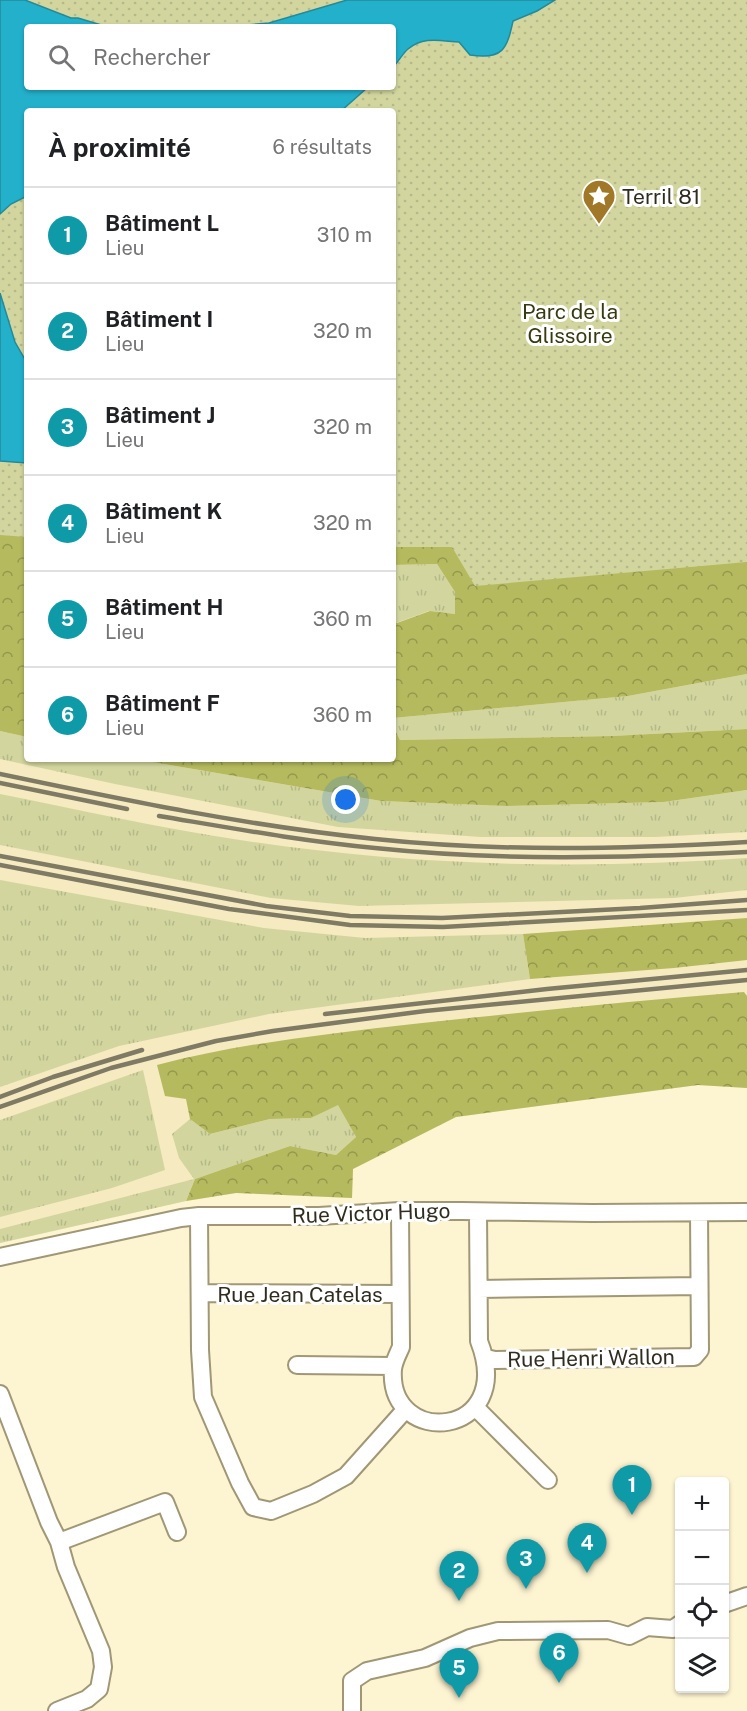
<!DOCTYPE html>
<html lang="fr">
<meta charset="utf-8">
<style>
body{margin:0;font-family:"Public Sans",sans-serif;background:#f6f6f6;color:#202124}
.controls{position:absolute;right:18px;bottom:18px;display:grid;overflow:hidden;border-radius:6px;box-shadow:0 2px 4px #0004}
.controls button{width:54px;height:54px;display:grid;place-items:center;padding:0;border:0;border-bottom:2px solid #e0e0e0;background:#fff;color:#202124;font:30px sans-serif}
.you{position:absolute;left:346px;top:800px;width:21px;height:21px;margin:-15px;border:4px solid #fff;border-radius:50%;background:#1a73e8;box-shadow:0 0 0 9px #1a73e833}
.badge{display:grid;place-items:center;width:39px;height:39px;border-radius:50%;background:#a17827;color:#fff;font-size:20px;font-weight:700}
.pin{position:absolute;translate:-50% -50px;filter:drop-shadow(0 2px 3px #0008)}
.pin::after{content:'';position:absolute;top:32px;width:21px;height:18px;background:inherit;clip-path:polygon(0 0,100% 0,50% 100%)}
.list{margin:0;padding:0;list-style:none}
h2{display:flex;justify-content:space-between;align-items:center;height:78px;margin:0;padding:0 24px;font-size:26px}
h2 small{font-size:20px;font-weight:400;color:#757577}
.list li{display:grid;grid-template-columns:39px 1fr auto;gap:18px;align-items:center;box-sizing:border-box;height:96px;padding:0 24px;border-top:2px solid #e0e0e0}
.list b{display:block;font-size:22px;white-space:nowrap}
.list p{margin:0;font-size:20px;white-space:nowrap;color:#757577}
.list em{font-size:20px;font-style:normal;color:#757577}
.icon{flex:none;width:33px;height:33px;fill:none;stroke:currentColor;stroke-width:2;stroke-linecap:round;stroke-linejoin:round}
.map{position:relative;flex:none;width:747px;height:1711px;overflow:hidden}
.search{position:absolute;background:#fff;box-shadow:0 2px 4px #0004;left:24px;top:24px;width:372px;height:66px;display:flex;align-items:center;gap:15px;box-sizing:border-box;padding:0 21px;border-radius:6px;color:#757577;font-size:22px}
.panel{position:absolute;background:#fff;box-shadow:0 2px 4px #0004;left:24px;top:108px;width:372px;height:654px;border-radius:6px}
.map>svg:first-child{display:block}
.built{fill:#f6eac0}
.grass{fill:url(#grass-tufts)}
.forest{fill:url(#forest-crowns)}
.park{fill:url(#park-dots);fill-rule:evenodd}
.water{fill:#22b0cb;stroke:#268998;stroke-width:1.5}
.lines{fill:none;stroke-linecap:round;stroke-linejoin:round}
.minor-casing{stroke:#a09777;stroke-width:20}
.minor{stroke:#fff;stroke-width:16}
.rail{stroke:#7f7a64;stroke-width:4.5}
.labels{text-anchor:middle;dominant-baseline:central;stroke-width:6;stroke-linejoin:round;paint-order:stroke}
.poi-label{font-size:21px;fill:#302d20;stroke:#fff;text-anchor:start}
.park-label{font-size:21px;fill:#383a12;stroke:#fff}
.street-label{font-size:21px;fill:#302d20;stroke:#fff}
</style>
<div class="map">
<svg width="747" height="1711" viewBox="0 0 747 1711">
<defs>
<pattern id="grass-tufts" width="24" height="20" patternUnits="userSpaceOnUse" patternTransform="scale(1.5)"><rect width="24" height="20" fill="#d2d69e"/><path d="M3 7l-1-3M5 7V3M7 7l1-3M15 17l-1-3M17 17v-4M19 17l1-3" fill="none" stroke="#b5b888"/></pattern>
<pattern id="forest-crowns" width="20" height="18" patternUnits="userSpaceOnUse" patternTransform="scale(1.5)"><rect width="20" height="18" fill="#b5ba5e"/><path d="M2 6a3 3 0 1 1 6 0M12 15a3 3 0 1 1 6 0" fill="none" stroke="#94984d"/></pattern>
<pattern id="park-dots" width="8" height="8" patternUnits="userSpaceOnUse" patternTransform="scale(1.5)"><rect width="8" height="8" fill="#d2d69e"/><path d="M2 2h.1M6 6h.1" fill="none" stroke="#b5b888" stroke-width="1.8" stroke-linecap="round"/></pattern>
</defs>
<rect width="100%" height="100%" fill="#fdf4d1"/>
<path class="built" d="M0,535l27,2v222h366v-212l354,15v526l-49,-3 -242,32 -103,52 -1,29 -116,-5 -50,8 -186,42z"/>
<path class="grass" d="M437,564l18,28v22l-26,-3 -33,12 -3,-1v-57z
M747,674v55l-135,7 -212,4 -7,-14v-8l235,-22z
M0,731l27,6v22h108l246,42 125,5 158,-4 83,-12v42l-91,5h-175l-143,-10 -223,-43 -115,-25z
M0,794c80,16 160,34 240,46 168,26 338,30 507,18v32l-73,8 -315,8 -88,-8 -271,-53z
M0,880l264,48 101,10 158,-4 7,45 -261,35 -150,32 -119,41z
M143,1070l22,100 -53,18 -112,29v-97z
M338,1104l18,33 -20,18 -46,-9 -95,33 -9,22 -186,42v-14l194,-50 -15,-21 -7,-24 18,-15 20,15 60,-15 41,-1z"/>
<path class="forest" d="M0,461l27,2v274l-27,-6z
M747,462v212l-119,22 -235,22v-96l4,1 33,-12 25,3v-22l-18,-28 -44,1v-39z
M393,726l7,14 212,-4 135,-7v61l-83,12 -158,4 -125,-5 -246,-42h258z
M747,918v42l-73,8 -144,11 -7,-45z
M744,992l3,4v92l-49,-3 -242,32 -103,52 -1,29 -116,-5 -50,8 9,-22 95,-33 46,9 20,-18 -18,-32 -27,13 -41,1 -60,15 -20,-15 -4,-20 -21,-3 -8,-31c84,-22 170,-31 256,-41 110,-12 220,-23 331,-32z"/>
<path class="park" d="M0,0h747v562l-272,24 -23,-39h-59v-436h-366v426l-27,-2zM27,27h366v60h-366z"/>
<path class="water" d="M0,0h25l46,18h7l30,9h-81v60h341l-27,24h-314v85l-16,8 -11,10z
M347,0h208l-18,11 -24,10c-6,28 -10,39 -43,34l-11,-13c-19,-1 -35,-6 -51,7 -5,4 -9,12 -15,18v-40h-170l46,-4z
M0,293l15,49 12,21 -1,100 -26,-2z"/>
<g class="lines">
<g class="minor-casing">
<path id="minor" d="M400,1211l1,136c-3,7 -7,14 -8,22 -6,80 124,70 86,-28l-1,-129
M199,1216l1,134 3,47 37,86 13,24 18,4 42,-17 33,-18 59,-66
M0,1257l181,-39 18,-2h120l81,-5h62l130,2 155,-1
M479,1289l220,-3
M200,1293l200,1
M486,1358l9,2 199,-3 6,-7 -1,-137
M297,1365l96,1
M0,1394l49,128 10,20 7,25 35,84 2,16 -4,22 -12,10 -30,12
M476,1408l72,72
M59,1542l106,-40 12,30
M724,1604l23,-8
M352,1711v-30l15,-10 58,-13 45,-20 28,-7 110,-1 21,6 18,-9 26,2 7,-5"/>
</g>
<use href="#minor" class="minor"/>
<path class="rail" d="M0,774c124,26 249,52 375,65 123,13 249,10 372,3
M0,783l127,26
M159,816c72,12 143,25 216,32 123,13 248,10 372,4
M0,856l266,50 84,10 92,2 198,-10 107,-8
M0,865l229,44 121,16 93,2 304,-17
M325,1014l222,-25 200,-19
M0,1097l53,-20 89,-27
M0,1107l111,-39 105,-27 57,-10 152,-20 322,-31"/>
</g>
<defs>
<g id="sight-pin" transform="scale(1.725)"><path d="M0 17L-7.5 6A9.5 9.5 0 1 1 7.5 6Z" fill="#a17827" stroke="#fff"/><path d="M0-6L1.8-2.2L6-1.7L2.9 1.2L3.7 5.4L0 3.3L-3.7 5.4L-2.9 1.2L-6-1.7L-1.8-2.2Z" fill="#fff"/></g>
</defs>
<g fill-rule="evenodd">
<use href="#sight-pin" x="599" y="196"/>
</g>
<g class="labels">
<g class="poi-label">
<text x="622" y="196">Terril 81</text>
</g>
<g class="park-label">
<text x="570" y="311">Parc de la<tspan x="570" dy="24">Glissoire</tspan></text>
</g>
<g class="street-label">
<text transform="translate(371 1213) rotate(-2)">Rue Victor Hugo</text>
<text x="300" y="1294">Rue Jean Catelas</text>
<text transform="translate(591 1358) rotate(-1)">Rue Henri Wallon</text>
</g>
</g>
</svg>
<div class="controls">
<button>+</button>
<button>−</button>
<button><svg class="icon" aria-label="locate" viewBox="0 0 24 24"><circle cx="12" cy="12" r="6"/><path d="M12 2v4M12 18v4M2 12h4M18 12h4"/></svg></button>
<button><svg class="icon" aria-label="layers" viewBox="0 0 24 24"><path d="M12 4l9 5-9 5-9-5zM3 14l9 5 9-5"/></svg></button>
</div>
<div class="you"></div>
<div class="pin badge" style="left:632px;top:1515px;background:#0f9aa8">1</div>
<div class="pin badge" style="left:459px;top:1601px;background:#0f9aa8">2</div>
<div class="pin badge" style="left:526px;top:1589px;background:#0f9aa8">3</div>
<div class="pin badge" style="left:587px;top:1573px;background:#0f9aa8">4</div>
<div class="pin badge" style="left:459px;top:1698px;background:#0f9aa8">5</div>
<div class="pin badge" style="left:559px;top:1683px;background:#0f9aa8">6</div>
<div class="search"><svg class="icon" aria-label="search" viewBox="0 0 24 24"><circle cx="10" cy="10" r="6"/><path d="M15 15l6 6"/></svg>Rechercher</div>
<section class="panel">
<h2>À proximité<small>6 résultats</small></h2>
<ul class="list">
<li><span class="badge" style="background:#0f9aa8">1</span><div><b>Bâtiment L</b><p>Lieu</p></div><em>310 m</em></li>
<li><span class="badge" style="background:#0f9aa8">2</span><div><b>Bâtiment I</b><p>Lieu</p></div><em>320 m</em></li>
<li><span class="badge" style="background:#0f9aa8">3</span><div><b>Bâtiment J</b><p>Lieu</p></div><em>320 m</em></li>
<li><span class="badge" style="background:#0f9aa8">4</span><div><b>Bâtiment K</b><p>Lieu</p></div><em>320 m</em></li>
<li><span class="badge" style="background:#0f9aa8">5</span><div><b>Bâtiment H</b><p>Lieu</p></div><em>360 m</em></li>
<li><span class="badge" style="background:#0f9aa8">6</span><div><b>Bâtiment F</b><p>Lieu</p></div><em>360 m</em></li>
</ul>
</section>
</div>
